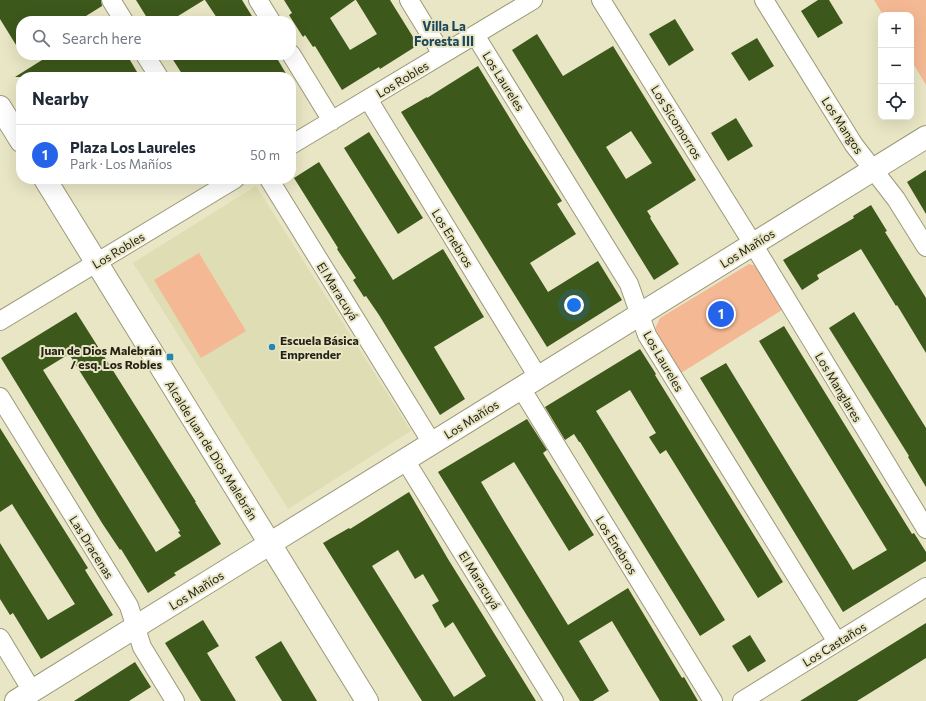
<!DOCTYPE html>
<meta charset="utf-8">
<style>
body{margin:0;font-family:Commissioner,sans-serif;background:#f6f6f7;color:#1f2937}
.controls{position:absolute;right:12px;top:12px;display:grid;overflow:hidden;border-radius:8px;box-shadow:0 4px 16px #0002}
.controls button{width:36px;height:36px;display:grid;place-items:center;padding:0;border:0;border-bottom:1px solid #e0e1e3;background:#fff;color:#1f2937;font:20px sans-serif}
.you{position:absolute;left:574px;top:305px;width:14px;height:14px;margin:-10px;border:3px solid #fff;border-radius:50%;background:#1a73e8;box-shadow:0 0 0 6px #1a73e833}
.badge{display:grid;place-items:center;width:26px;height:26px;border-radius:50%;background:#2563eb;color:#fff;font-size:13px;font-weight:700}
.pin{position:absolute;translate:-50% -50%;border:2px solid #fff;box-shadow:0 1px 4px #0006}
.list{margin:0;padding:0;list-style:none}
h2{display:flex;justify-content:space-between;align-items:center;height:52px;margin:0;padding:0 16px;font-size:17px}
h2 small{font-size:13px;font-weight:400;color:#747a83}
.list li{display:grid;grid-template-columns:26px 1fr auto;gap:12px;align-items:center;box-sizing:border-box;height:60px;padding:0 16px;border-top:1px solid #e0e1e3}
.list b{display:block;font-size:15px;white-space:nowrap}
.list p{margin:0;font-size:13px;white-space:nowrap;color:#747a83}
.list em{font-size:13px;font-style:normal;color:#747a83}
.icon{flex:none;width:22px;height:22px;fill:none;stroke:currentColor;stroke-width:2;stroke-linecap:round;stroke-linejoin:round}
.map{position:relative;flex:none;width:926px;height:701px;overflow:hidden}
.search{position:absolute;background:#fff;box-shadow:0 4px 16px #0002;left:16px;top:16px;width:280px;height:44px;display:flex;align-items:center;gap:10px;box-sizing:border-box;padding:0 14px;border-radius:16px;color:#747a83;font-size:15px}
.panel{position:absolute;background:#fff;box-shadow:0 4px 16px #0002;left:16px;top:72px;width:280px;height:112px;border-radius:16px}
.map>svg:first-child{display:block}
.built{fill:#dfddb3}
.green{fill:#f4b994}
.building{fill:#3d581b;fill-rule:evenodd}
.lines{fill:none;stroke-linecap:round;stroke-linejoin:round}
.minor-casing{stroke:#9c9979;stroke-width:20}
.tertiary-casing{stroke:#9c9979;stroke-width:24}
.minor{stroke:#fff;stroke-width:18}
.tertiary{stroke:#fff;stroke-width:22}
.poi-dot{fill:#2387b1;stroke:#e8e6c4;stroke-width:1.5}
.labels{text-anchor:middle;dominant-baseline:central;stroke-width:4;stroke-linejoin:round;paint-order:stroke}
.street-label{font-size:12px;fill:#232215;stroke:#e8e6c4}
.poi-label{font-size:12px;font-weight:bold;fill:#232215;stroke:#e8e6c4;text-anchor:start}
.neighbourhood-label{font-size:13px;font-weight:bold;fill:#19465b;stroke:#e8e6c4}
</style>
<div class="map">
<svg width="926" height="701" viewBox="0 0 926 701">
<rect width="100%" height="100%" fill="#e8e6c4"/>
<path class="built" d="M256,186l155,245 -123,78 -155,-246z"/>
<path class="green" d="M874,0h52v85l-15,-25v-45h-28z
M199,253l47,78 -45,27 -47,-78z
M749,264l8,2 25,44 -101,63 -26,-44 5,-11z"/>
<path class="building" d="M0,0h101l1,6 -24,15h-57v32l-21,-34z
M136,0h68l-34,21h-21z
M205,0h37l13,21h-36z
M284,0h71l-25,18 20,32 27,-16 -21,-34h34l28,45 -38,24 -1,-2 -37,23 -27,-44 -2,1 -8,-12 -2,2 -14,-22 3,-2z
M818,0h11l14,23 -25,15 -17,-27z
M675,19l19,31 -25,16 -20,-32z
M537,34l26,42 50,-30 83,134 -49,31 4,6 -1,1 29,46 -25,16 -142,-230zM631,131l21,32 -26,16 -20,-32z
M757,38l17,28 -25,15 -18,-28z
M50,55h77l13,22h-125z
M170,55h105l13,22h-104z
M478,66l42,69 42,66 -5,3 19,30 -46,29 18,29 50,-31 24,39 -75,47 -146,-235 26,-15v1z
M736,118l17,28 -25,15 -17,-28z
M369,132l54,86 -25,16 -54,-86z
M319,162l74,118 50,-31 41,68 -50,30 31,52 -25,16 -61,-100 -13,-19 -2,1 -11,-17 3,-2 -19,-29 1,-1 -44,-70z
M926,170v44l-19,-32z
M871,205l16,26 -2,1 41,66v55l-29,-48 -1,1 -35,-57 -44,26 2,4 -17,11 -19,-30 71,-42 -1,-2z
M76,312l120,190h-1l26,42 -47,29 2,2 -28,18 -27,-44 -1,1 -18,-27 -101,-165zM69,354l111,177 -2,1 3,4 -25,16 -113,-182z
M854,312l72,116v59l-18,-30 1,-1 -80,-128z
M784,326l128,208 2,-1 12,19v9l-83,51 -143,-234 26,-15 127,207 34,-20 -128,-209z
M640,349l16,25 -1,1 128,207 -25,16 -92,-148 -6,4 -11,-17 7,-4 -26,-43 -34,21 129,209 -25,16 -120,-194h-1l-5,-8 -9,6 -20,-33z
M527,419l20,31 -4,3 51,82 -25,16 -55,-89 -33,20 25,42 62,101 60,-37 54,90 2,-1 14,24h-38l-48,-80 -33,20 30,50 -16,10h-13l-142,-229z
M0,428l88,140 -3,2 28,45 -72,44 -28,-46 -3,2 -10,-16v-56l48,77 27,-16 -63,-100 -12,8z
M409,492l39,67 88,142h-114l-99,-158 26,-15 1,1zM398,550l17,29 8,-5 16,27 -7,4 13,23 8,-6 33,54 -32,21 -82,-131z
M203,620l16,26 -12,7 29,48h-35l-36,-58z
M926,623v35l-48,30 -21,13h-57z
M750,635l16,26 -18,11 -16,-26z
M281,641l36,60h-35l-27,-44z
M135,662l16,25 -22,14h-55z"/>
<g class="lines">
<g class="minor-casing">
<path id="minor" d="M111,0l13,21
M258,0l13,21
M409,0l33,54
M601,0l152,244 173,285
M764,0l90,145 42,54 30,48
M475,35l154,249 18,51 190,307
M291,54l41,67
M145,55l14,22
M368,99l170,278
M291,145l242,-145
M269,179l163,264
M0,321l235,-142
M521,388l192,313
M0,397l129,209 13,41 33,54
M405,460l149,241
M0,638l32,53
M742,701l184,-114"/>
</g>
<g class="tertiary-casing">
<path id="tertiary" d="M0,107l21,34
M45,179l322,522
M16,701l910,-564"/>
</g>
<use href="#minor" class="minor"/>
<use href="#tertiary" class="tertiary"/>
</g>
<g class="poi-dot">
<circle cx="272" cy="347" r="4"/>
<rect x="166" y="353" width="8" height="8" rx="2"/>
</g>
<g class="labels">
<g class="street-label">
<text transform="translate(402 79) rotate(-31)">Los Robles</text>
<text transform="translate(504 81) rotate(58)">Los Laureles</text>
<text transform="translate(677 122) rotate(58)">Los Sicomorros</text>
<text transform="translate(843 125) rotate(57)">Los Mangos</text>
<text transform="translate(453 238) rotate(58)">Los Enebros</text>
<text transform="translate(747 248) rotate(-32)">Los Mañíos</text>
<text transform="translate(118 250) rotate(-31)">Los Robles</text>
<text transform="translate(338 291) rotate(58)">El Maracuyá</text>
<text transform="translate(664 361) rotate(60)">Los Laureles</text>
<text transform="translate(839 387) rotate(59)">Los Manglares</text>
<text transform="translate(471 419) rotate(-32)">Los Mañíos</text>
<text transform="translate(212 450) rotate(58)">Alcalde Juan de Dios Malebrán</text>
<text transform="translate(617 545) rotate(58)">Los Enebros</text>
<text transform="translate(92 547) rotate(58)">Las Dracenas</text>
<text transform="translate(480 580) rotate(58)">El Maracuyá</text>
<text transform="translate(196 590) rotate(-32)">Los Mañíos</text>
<text transform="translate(834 644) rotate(-32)">Los Castaños</text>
</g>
<g class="poi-label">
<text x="280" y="340">Escuela Básica<tspan x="280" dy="14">Emprender</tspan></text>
<text x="162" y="350" text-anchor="end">Juan de Dios Malebrán<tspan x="162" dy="14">/ esq. Los Robles</tspan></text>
</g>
<g class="neighbourhood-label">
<text x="444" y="26">Villa La<tspan x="444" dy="15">Foresta III</tspan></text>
</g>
</g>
</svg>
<div class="controls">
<button>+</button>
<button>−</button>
<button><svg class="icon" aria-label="locate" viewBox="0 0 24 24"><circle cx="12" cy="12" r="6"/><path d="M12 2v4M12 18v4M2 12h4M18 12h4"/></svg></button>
</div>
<div class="you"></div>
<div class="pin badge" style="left:721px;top:314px">1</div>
<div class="search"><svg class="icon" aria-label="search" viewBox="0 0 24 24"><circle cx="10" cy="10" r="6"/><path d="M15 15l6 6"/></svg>Search here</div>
<section class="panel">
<h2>Nearby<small></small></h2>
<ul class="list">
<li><span class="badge">1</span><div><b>Plaza Los Laureles</b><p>Park · Los Mañíos</p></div><em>50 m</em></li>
</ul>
</section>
</div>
